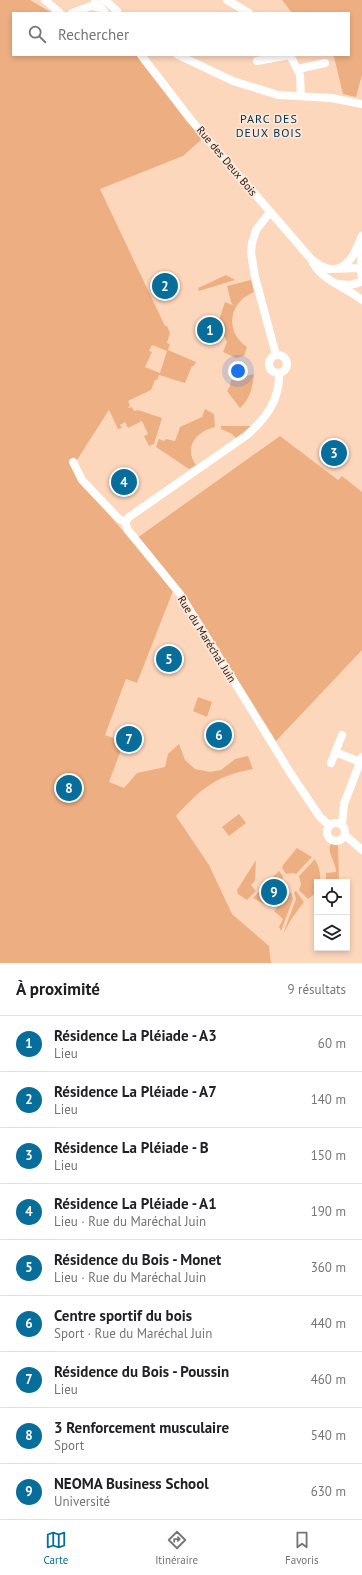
<!DOCTYPE html>
<html lang="fr">
<meta charset="utf-8">
<style>
body{margin:0;font-family:"PT Sans",sans-serif;background:#f2f2f2;color:#202124}
.controls{position:absolute;right:12px;bottom:12px;display:grid;overflow:hidden;border-radius:0px;box-shadow:0 2px 6px #0003}
.controls button{width:36px;height:36px;display:grid;place-items:center;padding:0;border:0;border-bottom:1px solid #e0e0e0;background:#fff;color:#202124;font:20px sans-serif}
.you{position:absolute;left:238px;top:371px;width:14px;height:14px;margin:-10px;border:3px solid #fff;border-radius:50%;background:#1a73e8;box-shadow:0 0 0 6px #1a73e833}
.badge{display:grid;place-items:center;width:26px;height:26px;border-radius:50%;background:#076d9a;color:#fff;font-size:13px;font-weight:700}
.pin{position:absolute;translate:-50% -50%;border:2px solid #fff;box-shadow:0 1px 4px #0006}
.list{margin:0;padding:0;list-style:none}
h2{display:flex;justify-content:space-between;align-items:center;height:52px;margin:0;padding:0 16px;font-size:17px}
h2 small{font-size:13px;font-weight:400;color:#757577}
.list li{display:grid;grid-template-columns:26px 1fr auto;gap:12px;align-items:center;box-sizing:border-box;height:56px;padding:0 16px;border-top:1px solid #e0e0e0}
.list b{display:block;font-size:15px;white-space:nowrap}
.list p{margin:0;font-size:13px;white-space:nowrap;color:#757577}
.list em{font-size:13px;font-style:normal;color:#757577}
.icon{flex:none;width:22px;height:22px;fill:none;stroke:currentColor;stroke-width:2;stroke-linecap:round;stroke-linejoin:round}
.map{position:relative;flex:none;width:362px;height:963px;overflow:hidden}
.search{position:absolute;background:#fff;box-shadow:0 2px 6px #0003;left:12px;right:12px;top:12px;height:44px;display:flex;align-items:center;gap:10px;box-sizing:border-box;padding:0 14px;border-radius:0px;color:#757577;font-size:15px}
.sheet{height:556px;background:#fff}
nav{display:flex;justify-content:space-around;align-items:center;box-sizing:border-box;height:56px;border-top:1px solid #e0e0e0;background:#fff;font-size:11px;color:#757577}
nav a{display:grid;justify-items:center;gap:2px}
nav .on{color:#076d9a}
.map>svg:first-child{display:block}
.green{fill:#edaf82;fill-rule:evenodd}
.lines{fill:none;stroke-linecap:round;stroke-linejoin:round}
.minor{stroke:#fff;stroke-width:8}
.labels{text-anchor:middle;dominant-baseline:central;stroke-width:3.5;stroke-linejoin:round;paint-order:stroke}
.street-label{font-size:11px;fill:#28180b;stroke:#fce8db}
.neighbourhood-label{font-size:12px;letter-spacing:1px;fill:#053046;stroke:#fce8db}
</style>
<div class="map">
<svg width="362" height="963" viewBox="0 0 362 963">
<rect width="100%" height="100%" fill="#fdd7bc"/>
<path class="green" d="M0,0h30l22,13h-39v42h123l66,84 -19,17 -83,33 65,137h2l3,7 -3,10 3,1 -2,6 28,12 -2,4h-2l-7,17 -26,-8 -2,5h-2l-4,10 -23,11 2,4 -2,3 4,-1 2,4 4,-1 24,8 -8,26 -5,2 -5,-10 4,-2 -6,-13 -14,7 -3,-6 -5,3 2,3 -4,1 -9,-19 -34,53 17,31 81,97 -36,92 -11,-4 -21,56 19,7 -15,40 15,6 13,-15 28,-6 3,-13 11,-10 6,16 10,9 15,3 11,-2 14,-11 13,-3 5,13c-38,7 -52,20 -77,47l33,49 23,49 37,32 2,17h-271zM152,345l15,6 -7,22 -15,-6 7,-15 -3,-1z
M282,0h80v75l-6,22 -13,-3 -9,-37 -2,-2h17v-42h-57z
M226,275l9,5 -36,11 -1,-3z
M251,280l3,12c-25,10 -30,39 -7,55l-3,9 -8,2 -13,-6 4,-10 -9,-19 7,-21 8,3 -2,-3 -4,-16z
M254,374c-1,13 -4,25 -14,34l-13,-17 3,-5 1,-6z
M205,409l9,5 1,13c-18,4 -32,20 -19,38l-7,4 -33,-22 3,-8 5,2 2,-2 9,2 5,-14 22,-10z
M221,426h29l2,3 -15,10 -5,-5 -11,-5z
M280,436l58,44 4,-4 20,16v158l-86,91 -93,-149 -46,-54z
M198,697l14,5 -5,15 -14,-6z
M239,814l7,9 -17,13 -7,-9z
M332,842l6,2 1,36 -4,2h-9v-9l10,-1c0,-11 -11,-20 -4,-30z
M297,848l15,9 -16,17 -3,-1 -7,1 -4,-6 1,-3z
M315,859c4,8 6,14 5,23h-3v10l-9,7 -9,-9 2,-6 -2,-8z
M256,860l-1,21 -4,4 5,6 -9,9 -9,-6 -1,-4z
M279,871l4,5 -2,9 -17,19 -11,-6z
M296,891l8,11 -12,16 -9,16 13,-35 -2,-7z
M291,892l2,7 -12,32 -2,-4 4,-8 -9,-8z"/>
<g class="lines">
<path class="minor" d="M45,0l15,13
M95,0l10,13
M105,0l12,11
M227,0l22,13
M72,13l19,-7 10,2
M141,55l50,65 120,139 10,7 8,3 33,-1
M178,55l55,26 45,14 53,3 31,6
M290,55l10,20 1,21
M257,61l33,-6
M298,69l27,-6
M270,212l-14,18 -4,13 -1,9 4,25 21,78
M362,244l-1,24 1,13
M313,263c11,19 33,24 49,37
M339,268c14,-6 17,-19 23,-32
M339,284l11,1 12,-3
M269 364a9 9 0 1 1 18 0a9 9 0 1 1-18 0Z
M73,462l9,18 37,39 6,3
M125,522l3,8 52,64 111,180 29,43 10,9
M125,522l4,-5 118,-82c19,-17 33,-35 32,-62
M335,752l25,10
M331,763l11,-28
M327 832a9 9 0 1 1 18 0a9 9 0 1 1-18 0Z
M342,825l2,-21 18,-47
M345,835l17,15"/>
</g>
<g class="labels">
<g class="street-label">
<text transform="translate(227 161) rotate(50)">Rue des Deux Bois</text>
<text transform="translate(207 639) rotate(58)">Rue du Maréchal Juin</text>
</g>
<g class="neighbourhood-label">
<text x="269" y="118">PARC DES<tspan x="269" dy="14">DEUX BOIS</tspan></text>
</g>
</g>
</svg>
<div class="controls">
<button><svg class="icon" aria-label="locate" viewBox="0 0 24 24"><circle cx="12" cy="12" r="6"/><path d="M12 2v4M12 18v4M2 12h4M18 12h4"/></svg></button>
<button><svg class="icon" aria-label="layers" viewBox="0 0 24 24"><path d="M12 4l9 5-9 5-9-5zM3 14l9 5 9-5"/></svg></button>
</div>
<div class="you"></div>
<div class="pin badge" style="left:210px;top:330px">1</div>
<div class="pin badge" style="left:165px;top:286px">2</div>
<div class="pin badge" style="left:334px;top:453px">3</div>
<div class="pin badge" style="left:124px;top:482px">4</div>
<div class="pin badge" style="left:169px;top:659px">5</div>
<div class="pin badge" style="left:219px;top:735px">6</div>
<div class="pin badge" style="left:129px;top:739px">7</div>
<div class="pin badge" style="left:69px;top:788px">8</div>
<div class="pin badge" style="left:274px;top:892px">9</div>
<div class="search"><svg class="icon" aria-label="search" viewBox="0 0 24 24"><circle cx="10" cy="10" r="6"/><path d="M15 15l6 6"/></svg>Rechercher</div>
</div>
<section class="sheet">
<h2>À proximité<small>9 résultats</small></h2>
<ul class="list">
<li><span class="badge">1</span><div><b>Résidence La Pléiade - A3</b><p>Lieu</p></div><em>60 m</em></li>
<li><span class="badge">2</span><div><b>Résidence La Pléiade - A7</b><p>Lieu</p></div><em>140 m</em></li>
<li><span class="badge">3</span><div><b>Résidence La Pléiade - B</b><p>Lieu</p></div><em>150 m</em></li>
<li><span class="badge">4</span><div><b>Résidence La Pléiade - A1</b><p>Lieu · Rue du Maréchal Juin</p></div><em>190 m</em></li>
<li><span class="badge">5</span><div><b>Résidence du Bois - Monet</b><p>Lieu · Rue du Maréchal Juin</p></div><em>360 m</em></li>
<li><span class="badge">6</span><div><b>Centre sportif du bois</b><p>Sport · Rue du Maréchal Juin</p></div><em>440 m</em></li>
<li><span class="badge">7</span><div><b>Résidence du Bois - Poussin</b><p>Lieu</p></div><em>460 m</em></li>
<li><span class="badge">8</span><div><b>3 Renforcement musculaire</b><p>Sport</p></div><em>540 m</em></li>
<li><span class="badge">9</span><div><b>NEOMA Business School</b><p>Université</p></div><em>630 m</em></li>
</ul>
</section>
<nav>
<a class="on"><svg class="icon" aria-label="map" viewBox="0 0 24 24"><path d="M3 6l6-2 6 2 6-2v14l-6 2-6-2-6 2zM9 4v14M15 6v14"/></svg>Carte</a>
<a><svg class="icon" aria-label="directions" viewBox="0 0 24 24"><path d="M12 3l9 9-9 9-9-9zM9 14v-3h6M13 9l2 2-2 2"/></svg>Itinéraire</a>
<a><svg class="icon" aria-label="saved" viewBox="0 0 24 24"><path d="M7 4h10v16l-5-4-5 4z"/></svg>Favoris</a>
</nav>
